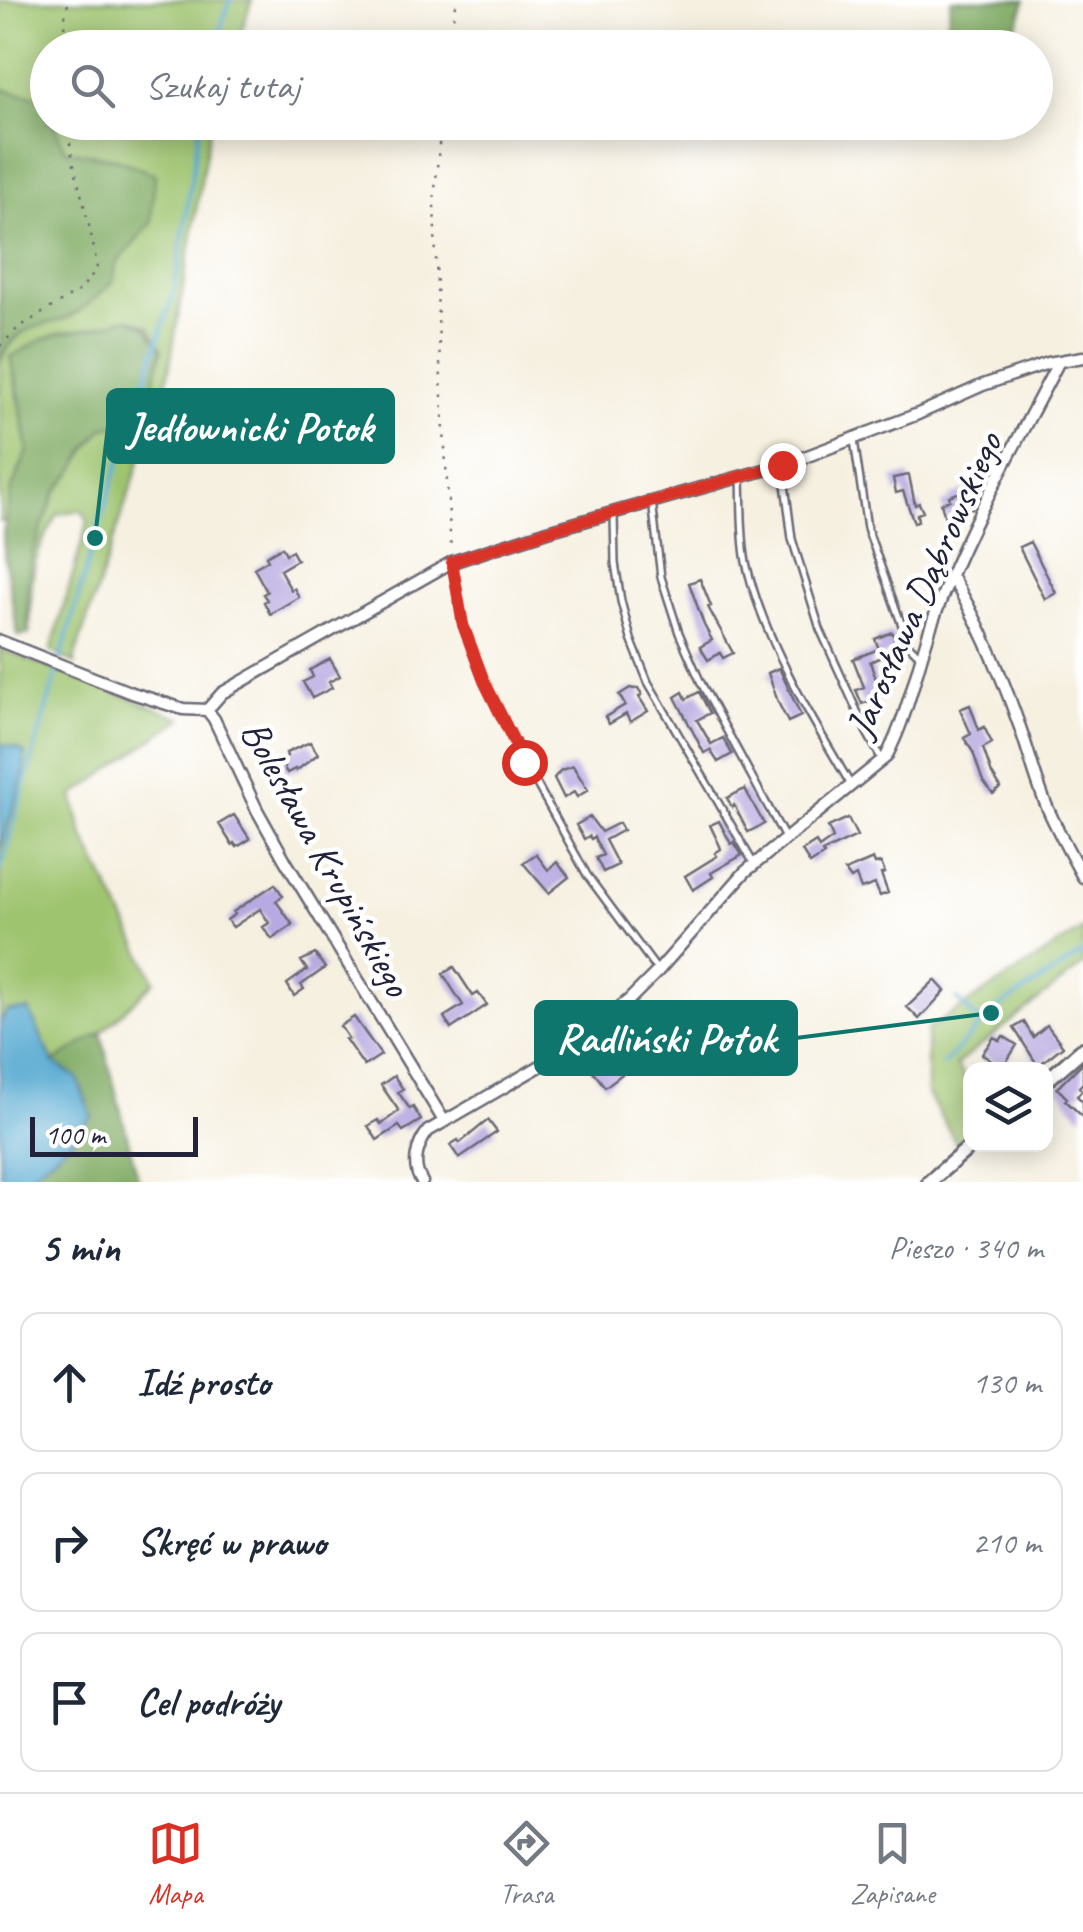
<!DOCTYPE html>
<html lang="pl">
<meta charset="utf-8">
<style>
body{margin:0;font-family:Caveat,sans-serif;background:#f2f2f3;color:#1f2937}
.controls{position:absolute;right:30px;bottom:30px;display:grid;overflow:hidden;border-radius:20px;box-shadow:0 5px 25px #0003}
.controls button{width:90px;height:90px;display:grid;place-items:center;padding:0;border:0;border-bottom:2px solid #e0e1e3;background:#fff;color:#1f2937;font:50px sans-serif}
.scale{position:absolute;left:30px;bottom:25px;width:168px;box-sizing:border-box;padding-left:10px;border:5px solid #22223b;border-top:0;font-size:28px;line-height:35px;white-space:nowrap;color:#22223b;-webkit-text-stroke:8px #fff;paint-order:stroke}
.stop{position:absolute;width:30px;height:30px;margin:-22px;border:8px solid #d93025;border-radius:50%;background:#fff}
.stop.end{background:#d93025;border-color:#fff;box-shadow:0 2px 10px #0008}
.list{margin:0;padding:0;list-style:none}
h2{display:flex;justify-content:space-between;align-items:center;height:130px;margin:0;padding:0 40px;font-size:42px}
h2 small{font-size:32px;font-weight:400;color:#747a83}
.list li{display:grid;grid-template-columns:65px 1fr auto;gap:30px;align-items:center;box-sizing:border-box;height:140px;margin:0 20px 20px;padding:0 20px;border:2px solid #e0e1e3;border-radius:20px}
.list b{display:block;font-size:38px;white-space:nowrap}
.list em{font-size:32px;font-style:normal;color:#747a83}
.icon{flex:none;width:55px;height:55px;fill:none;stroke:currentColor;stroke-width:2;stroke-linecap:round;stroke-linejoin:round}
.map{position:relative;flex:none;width:1083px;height:1182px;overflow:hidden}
.search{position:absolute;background:#fff;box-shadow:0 5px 25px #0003;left:30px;right:30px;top:30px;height:110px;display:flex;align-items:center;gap:25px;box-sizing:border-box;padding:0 35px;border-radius:55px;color:#747a83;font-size:38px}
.sheet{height:610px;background:#fff}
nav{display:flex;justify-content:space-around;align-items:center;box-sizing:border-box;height:140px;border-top:2px solid #e0e1e3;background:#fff;font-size:28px;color:#747a83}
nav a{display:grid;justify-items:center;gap:5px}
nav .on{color:#d93025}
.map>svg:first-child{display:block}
.green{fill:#9fc46f;stroke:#607355;stroke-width:2.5}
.forest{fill:#7faa62;stroke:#50664e;stroke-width:2.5}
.water{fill:#55a9d0;stroke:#3c6686;stroke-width:2.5}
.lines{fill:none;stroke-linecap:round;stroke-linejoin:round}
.stream{stroke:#55a9d0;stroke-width:4}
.building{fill:#b7a9e1}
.service-casing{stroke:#6c6a75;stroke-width:10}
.minor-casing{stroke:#6c6a75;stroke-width:15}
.tertiary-casing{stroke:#6c6a75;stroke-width:18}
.path{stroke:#6c6a75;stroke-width:2.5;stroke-dasharray:2.5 8;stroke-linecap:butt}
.service{stroke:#fff;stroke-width:5}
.minor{stroke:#fff;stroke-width:10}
.tertiary{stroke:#fff;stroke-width:12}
.route{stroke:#d93025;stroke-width:12}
.labels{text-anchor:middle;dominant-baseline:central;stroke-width:9;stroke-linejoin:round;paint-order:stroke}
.street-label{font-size:40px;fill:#22223b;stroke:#fff}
.leader{fill:none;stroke:#0f766e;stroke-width:4}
.callout-dot{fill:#0f766e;stroke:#fff;stroke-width:4}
.callout{fill:#0f766e;stroke:#0f766e;stroke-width:4}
.callout-label{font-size:42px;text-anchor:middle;font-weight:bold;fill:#fff}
</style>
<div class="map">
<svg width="1083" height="1182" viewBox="0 0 1083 1182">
<rect width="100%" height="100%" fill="#fff"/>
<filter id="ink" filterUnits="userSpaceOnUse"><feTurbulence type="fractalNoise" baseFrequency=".01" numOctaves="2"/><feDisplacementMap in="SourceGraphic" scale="20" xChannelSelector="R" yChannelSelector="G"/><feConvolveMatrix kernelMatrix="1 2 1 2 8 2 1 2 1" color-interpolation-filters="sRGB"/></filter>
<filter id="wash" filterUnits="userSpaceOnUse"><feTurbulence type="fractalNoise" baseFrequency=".0048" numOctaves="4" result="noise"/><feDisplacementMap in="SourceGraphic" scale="40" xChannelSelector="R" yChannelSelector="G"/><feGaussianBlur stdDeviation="2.25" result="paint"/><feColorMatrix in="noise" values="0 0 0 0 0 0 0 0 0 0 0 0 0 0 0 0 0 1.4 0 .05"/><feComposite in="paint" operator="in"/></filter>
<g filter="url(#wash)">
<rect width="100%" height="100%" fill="#f6f0e0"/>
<path class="green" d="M0,0h252l-16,47 -188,1 -1,60 -4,-10 -43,-9z
M53,123h158l-43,253 -93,280v8l-24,-13 37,-130 -7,-11 -23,4c-11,19 -23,39 -25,62 -3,19 -1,38 -4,58l-2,-45 5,-35 23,-61 21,-25 10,-18 17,-22 35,-6 14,-32 10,-41 -13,-23 -21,-8 -34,10 -33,5 -51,24 18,93 -17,40 -5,32 -6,-1v-158l3,-10 22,-24 47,-13 79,-93 -37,-65 -49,-8z
M0,649l182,69 -109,78 10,39 72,146 -54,52 -48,29 -24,-52 -22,1 -7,12v-172l24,-78v-17l-7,-8 -17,-4z
M1083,929v36l-127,100 14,19v51l-12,11 -31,-53v-63z"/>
<path class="forest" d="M951,0h74l-6,21 -7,10 -29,3 -36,-4z
M0,89l43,9 4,10 1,14 5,1 12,27 49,8 41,16 -4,49 -35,41 -3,18c-13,11 -28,28 -44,35 -30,12 -57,8 -69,46z
M128,318l19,10 15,21 -10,41 -14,32 -35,6 -16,20 -11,20 -21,25 -23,61 -5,35 2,45 -11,2 -13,-75 -2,-26 8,-45 17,-40 -11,-66 -7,-27 31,-17 20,-7 32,-5z
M101,1033l38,149h-117l48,-40 22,-26 -15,-39 -24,-15z"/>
<path class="water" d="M0,744l17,4 8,5 -1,20 -24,78z
M29,1010l24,52 24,15 15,39 -22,26 -48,40h-14l-8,-8v-151l7,-12z"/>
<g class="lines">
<path class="stream" d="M214,48l16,-48
M0,871l95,-333 80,-250 25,-166
M957,999l24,24
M943,1065l48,-52 92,-60"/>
</g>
<g id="blocks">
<path class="building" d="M909,475l6,30 4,-2 4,9 -6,2 1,7 -4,2 -11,-32 -7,2 -3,-15z
M969,489l4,14 -1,5 -27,10 -4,-15 9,-3 -1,-4z
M1030,542l26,51 -11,6 -26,-52z
M282,547l4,7 6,-3 5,9 -17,10 11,20 3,-2 5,9 -29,17 -6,-12 3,-2 -4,-6 4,-2 -13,-24 14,-8 -2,-4z
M700,579l11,27 -3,1 25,46 -10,5 -3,-5 -12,7 -8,-13 12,-7 -8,-15 -15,-42z
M892,632l4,10 5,-2 2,7 -33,15 7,20 5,-2 6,14 -26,10 -6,-14 8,-3 -11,-28 26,-10 -4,-10z
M330,659l10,17 -11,6 3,6 -20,10 -9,-16 10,-5 -3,-7z
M779,668l22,48 -13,6 -10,-20 -10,-29z
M630,688l4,1 4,-1 4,6 -3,3 9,14 -18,11 -4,-8 -17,10 -4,-7 20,-12 -6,-10z
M683,692l3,7 13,-7 11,21 -13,7 14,24 12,-6 9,16 -14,8 -8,-12 -6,3 -29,-56z
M970,705l9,25 5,-3 8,16 -9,5 9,26 9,14 -8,6 -11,-15 -9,-27 -9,-14 7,-4 -11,-25z
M310,742l8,12 -22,17 -1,-2 -8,4 -7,-12 7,-5 -1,-3z
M573,766l15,24 -11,7 -3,-5 -10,6 -10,-20 7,-8z
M745,789l19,35 -16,8 -14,-27 -2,2 -5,-9z
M234,815l16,24 -13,8 -3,-4 -2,2 -13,-21z
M590,817l11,15 18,-9 4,7 -18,10 13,25 -15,7 -7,-14 7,-3 -9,-18 -3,2 -2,-3 -5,3 -8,-14z
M848,818l9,18 -35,16 2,3 -14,9 -8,-13 14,-9 3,6 14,-10 -5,-11z
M719,821l12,23 3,-2 8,13 -31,18 2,4 -20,13 -8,-14 32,-20 -2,-3 6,-4 -1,-3 -10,-21z
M536,854l12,16 9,-8 12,15 -20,16 -26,-30z
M873,859l2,5 6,-1 4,10 -4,1 7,19 -8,3 -5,-12 -14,5 -5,-13 -5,3 -6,-8z
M275,884l8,12 -7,5 17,24 -21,14 -9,-12 6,-4 -9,-14 -27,18 -6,-7 8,-6 -2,-2z
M315,954l10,14 -24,17 3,4 -10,7 -7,-12 20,-14 -6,-9z
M454,967l19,29 5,-3 9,12 -36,24 -7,-12 19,-12 -20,-31z
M935,980l10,11 -26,28 -12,-12z
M354,1017l27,38 -17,11 -19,-27 3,-1 -8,-12z
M1024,1022l9,15 14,-12 16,21 -25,20 -24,-38z
M1003,1036l14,9 -15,24 -20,-15 12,-17 6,4z
M615,1057l11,14 -21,16 -16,-21 10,-7 5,7z
M1083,1062v21l-4,4 3,3 -5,6 6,6v15l-18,-17 2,-2 -10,-10z
M394,1076l9,13 -5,3 12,17 3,-2 8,13 -18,11 -4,-5 -22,14 -9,-14 10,-6 3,4 18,-13 -18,-26z
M488,1120l9,12 -38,26 -9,-13 8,-5 2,3z"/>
</g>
</g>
<g filter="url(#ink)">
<use href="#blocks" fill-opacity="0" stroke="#6c6a75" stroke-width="2.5"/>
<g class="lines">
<g class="service-casing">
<path id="service" d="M854,440l13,88 42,117 12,12
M783,468l9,71 28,90 46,102 15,27
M741,478c1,27 0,57 5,84 16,74 66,158 105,223
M652,501l9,76 18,56 22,50 84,155
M614,515l1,48 6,38 10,38 17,43 106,182
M452,562l11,63 21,56 40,80 63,114 71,96"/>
</g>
<g class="minor-casing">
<path id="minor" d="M951,576c28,45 49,95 67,146 11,29 17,58 30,87 10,23 23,46 35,68
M0,641l129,51 54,17 24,1
M207,710l15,-17 230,-131 96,-31 241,-68 129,-49 65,-29 65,-22 35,-6
M207,710l7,9 43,91 29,52 158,259
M422,1182c-11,-16 -5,-37 6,-51l126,-73 74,-57 30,-30 87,-99 141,-115c23,-43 31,-93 48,-139 32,-89 82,-173 125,-257"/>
</g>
<g class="tertiary-casing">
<path id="tertiary" d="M1046,1081l37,-32
M929,1182l44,-38"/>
</g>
<path class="path" d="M65,48l-1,-28 5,-20
M447,48l10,-48
M441,122l-7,80 5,143 12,206
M0,346l18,-18 62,-38 17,-21c-6,-50 -25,-96 -30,-147"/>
<use href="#service" class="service"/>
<use href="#minor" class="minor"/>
<use href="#tertiary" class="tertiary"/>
</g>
</g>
<g class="lines" filter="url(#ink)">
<path class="route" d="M524,762l-40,-81 -21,-56 -11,-63 96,-31 234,-66"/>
</g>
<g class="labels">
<g class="street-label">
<text transform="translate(924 585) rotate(-66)">Jarosława Dąbrowskiego</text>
<text transform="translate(326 858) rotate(61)">Bolesława Krupińskiego</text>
</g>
</g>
<path class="leader" d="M95 538L108 426M991 1013L796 1038"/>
<g class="callout-dot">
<circle cx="95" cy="538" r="10"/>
<circle cx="991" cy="1013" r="10"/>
</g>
<g class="callout">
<rect x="108" y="390" width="285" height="72" rx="10"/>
<rect x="536" y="1002" width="260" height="72" rx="10"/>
</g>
<g class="callout-label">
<text x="250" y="441">Jedłownicki Potok</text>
<text x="666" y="1052">Radliński Potok</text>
</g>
</svg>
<div class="controls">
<button><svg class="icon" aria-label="layers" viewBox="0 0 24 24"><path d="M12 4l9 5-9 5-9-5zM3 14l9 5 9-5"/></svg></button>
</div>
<div class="scale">100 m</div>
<div class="stop" style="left:524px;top:762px"></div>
<div class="stop end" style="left:782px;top:465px"></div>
<div class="search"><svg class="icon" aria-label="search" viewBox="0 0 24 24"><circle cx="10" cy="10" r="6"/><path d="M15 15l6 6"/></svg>Szukaj tutaj</div>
</div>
<section class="sheet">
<h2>5 min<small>Pieszo · 340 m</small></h2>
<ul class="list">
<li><svg class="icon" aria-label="ahead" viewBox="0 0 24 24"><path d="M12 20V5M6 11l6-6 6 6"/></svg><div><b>Idź prosto</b></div><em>130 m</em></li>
<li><svg class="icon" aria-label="right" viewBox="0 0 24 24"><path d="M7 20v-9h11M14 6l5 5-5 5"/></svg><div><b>Skręć w prawo</b></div><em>210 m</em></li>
<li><svg class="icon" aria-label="arrive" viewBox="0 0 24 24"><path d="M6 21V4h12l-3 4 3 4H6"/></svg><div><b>Cel podróży</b></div></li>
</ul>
</section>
<nav>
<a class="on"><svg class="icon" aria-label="map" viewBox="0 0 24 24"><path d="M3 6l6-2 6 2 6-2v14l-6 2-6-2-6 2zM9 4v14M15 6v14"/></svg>Mapa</a>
<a><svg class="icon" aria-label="directions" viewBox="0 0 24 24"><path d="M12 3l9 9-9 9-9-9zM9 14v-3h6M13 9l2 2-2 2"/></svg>Trasa</a>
<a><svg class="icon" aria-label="saved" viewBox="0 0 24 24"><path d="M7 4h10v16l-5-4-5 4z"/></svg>Zapisane</a>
</nav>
